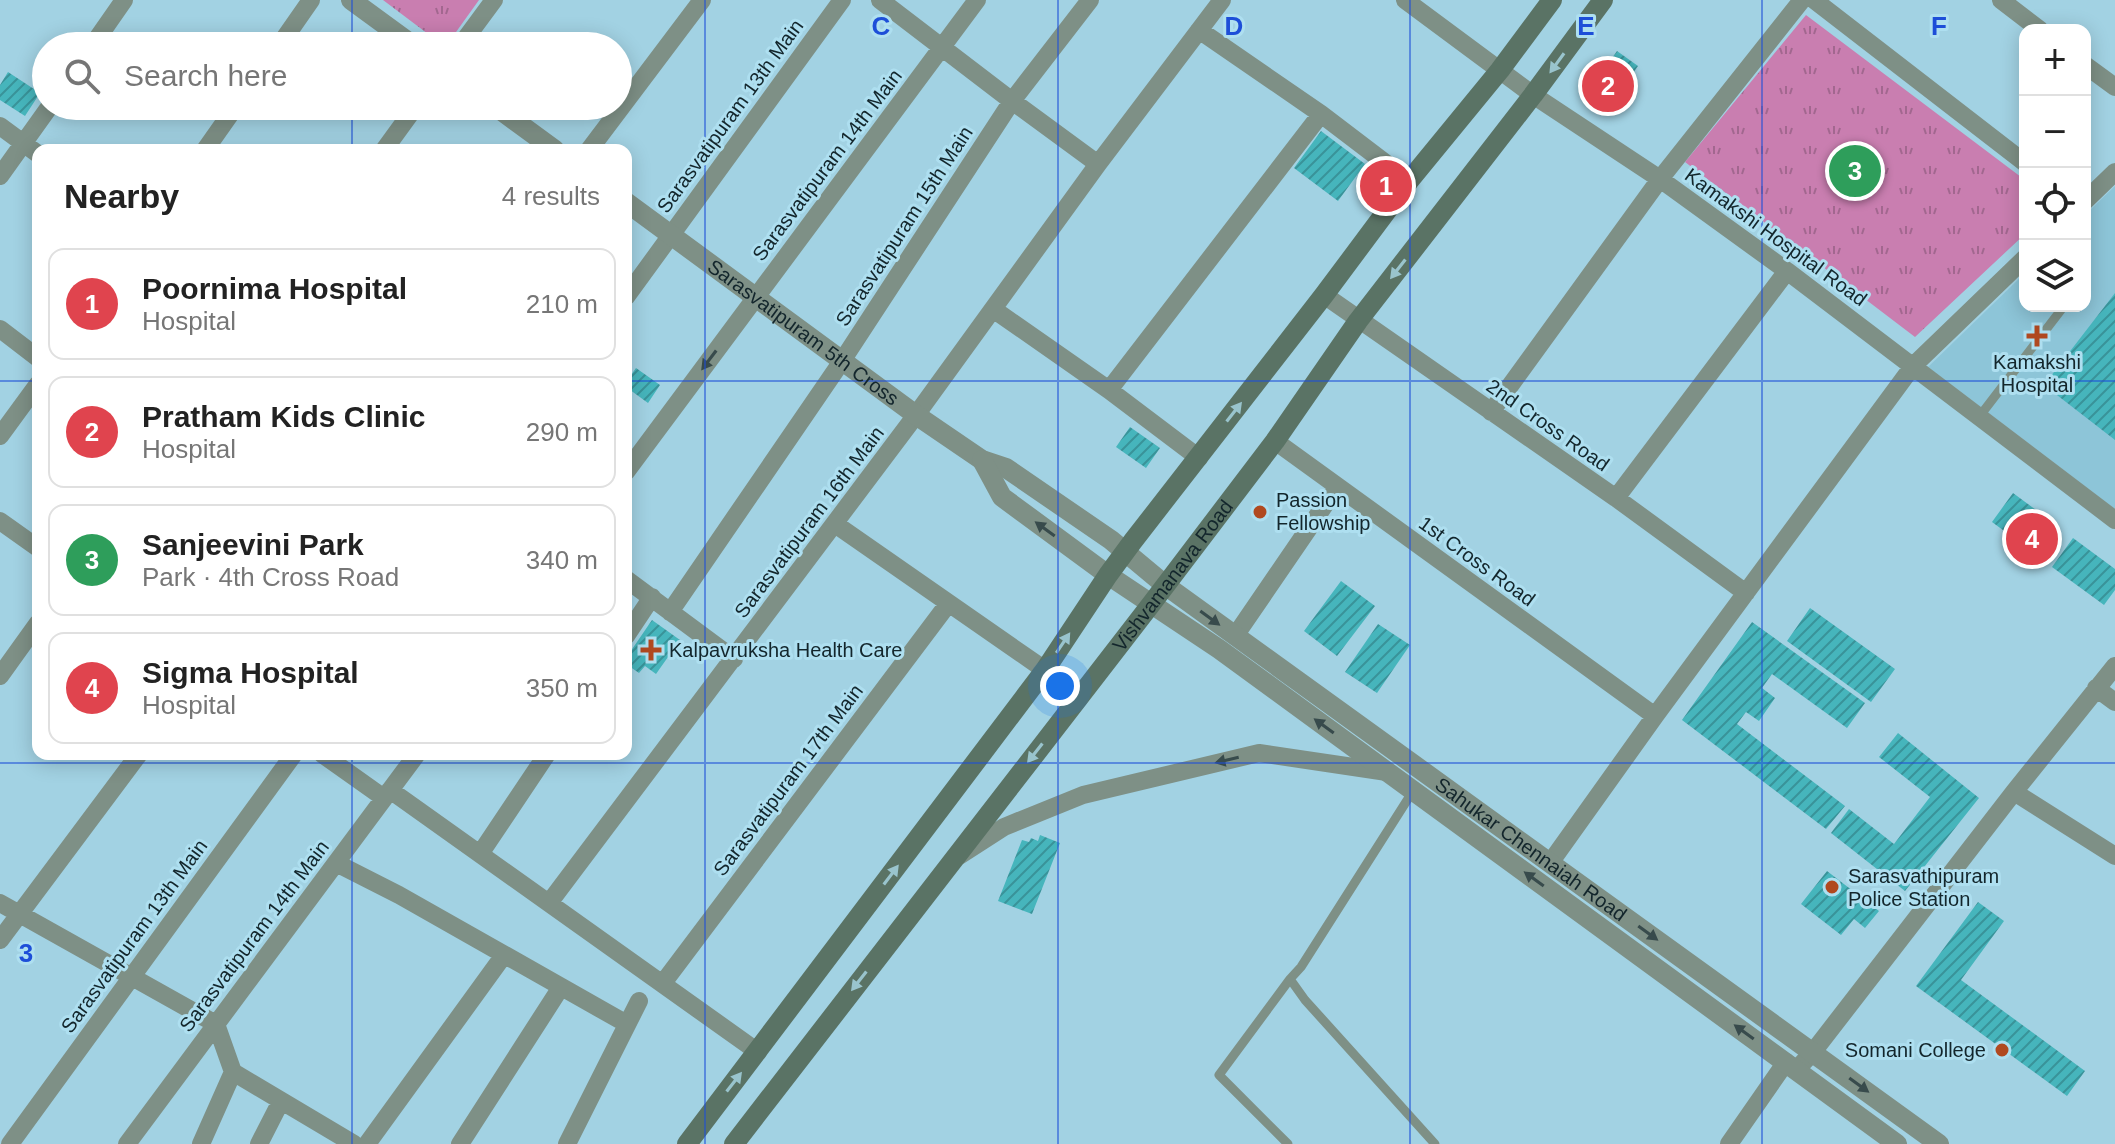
<!DOCTYPE html>
<meta charset="utf-8">
<style>
body{margin:0;font-family:Helvetica,sans-serif;background:#f6f6f6;color:#222}
.controls{position:absolute;right:24px;top:24px;display:grid;overflow:hidden;border-radius:16px;box-shadow:0 4px 20px #0003}
.controls button{width:72px;height:72px;display:grid;place-items:center;padding:0;border:0;border-bottom:2px solid #e0e0e0;background:#fff;color:#222;font:40px sans-serif}
.you{position:absolute;left:1060px;top:686px;width:28px;height:28px;margin:-20px;border:6px solid #fff;border-radius:50%;background:#1a73e8;box-shadow:0 0 0 12px #1a73e833}
.badge{display:grid;place-items:center;width:52px;height:52px;border-radius:50%;background:#b04920;color:#fff;font-size:26px;font-weight:700}
.pin{position:absolute;translate:-50% -50%;border:4px solid #fff;box-shadow:0 2px 8px #0006}
.list{margin:0;padding:0;list-style:none}
h2{display:flex;justify-content:space-between;align-items:center;height:104px;margin:0;padding:0 32px;font-size:34px}
h2 small{font-size:26px;font-weight:400;color:#767676}
.list li{display:grid;grid-template-columns:52px 1fr auto;gap:24px;align-items:center;box-sizing:border-box;height:112px;margin:0 16px 16px;padding:0 16px;border:2px solid #e0e0e0;border-radius:16px}
.list b{display:block;font-size:30px;white-space:nowrap}
.list p{margin:0;font-size:26px;white-space:nowrap;color:#767676}
.list em{font-size:26px;font-style:normal;color:#767676}
.icon{flex:none;width:44px;height:44px;fill:none;stroke:currentColor;stroke-width:2;stroke-linecap:round;stroke-linejoin:round}
.map{position:relative;flex:none;width:2115px;height:1144px;overflow:hidden}
.search{position:absolute;background:#fff;box-shadow:0 4px 20px #0003;left:32px;top:32px;width:600px;height:88px;display:flex;align-items:center;gap:20px;box-sizing:border-box;padding:0 28px;border-radius:44px;color:#767676;font-size:30px}
.panel{position:absolute;background:#fff;box-shadow:0 4px 20px #0003;left:32px;top:144px;width:600px;height:616px;border-radius:16px}
.map>svg:first-child{display:block}
.built{fill:#8dc5d8}
.park{fill:url(#park-tufts)}
.building{fill:url(#building-hatch)}
.lines{fill:none;stroke-linecap:round;stroke-linejoin:round}
.service{stroke:#7e9086;stroke-width:9}
.minor{stroke:#7e9086;stroke-width:18}
.tertiary{stroke:#7e9086;stroke-width:20}
.secondary{stroke:#5a7365;stroke-width:20}
.oneway{fill:#99c4cd}
.oneway2{fill:#384b4c}
.grid{fill:none;stroke:#1d4ed8;stroke-width:2;stroke-opacity:0.55}
.poi-dot{fill:#b04920;stroke:#aedff0;stroke-width:3}
.labels{text-anchor:middle;dominant-baseline:central;stroke-width:6;stroke-linejoin:round;paint-order:stroke}
.street-label{font-size:20px;fill:#13262c;stroke:#aedff0}
.poi-label{font-size:20px;fill:#13262c;stroke:#aedff0;text-anchor:start}
.grid-label{font-size:26px;text-anchor:middle;font-weight:bold;fill:#1d4ed8;stroke:#aedff0;stroke-width:6;stroke-linejoin:round;paint-order:stroke}
</style>
<div class="map">
<svg width="2115" height="1144" viewBox="0 0 2115 1144">
<defs>
<pattern id="park-tufts" width="24" height="20" patternUnits="userSpaceOnUse" patternTransform="scale(2)"><rect width="24" height="20" fill="#c97eb0"/><path d="M3 7l-1-3M5 7V3M7 7l1-3M15 17l-1-3M17 17v-4M19 17l1-3" fill="none" stroke="#a2678f"/></pattern>
<pattern id="building-hatch" width="6" height="6" patternUnits="userSpaceOnUse" patternTransform="scale(2)"><rect width="6" height="6" fill="#46b5bc"/><path d="M-1 1l2-2M0 6l6-6M5 7l2-2" fill="none" stroke="#399399"/></pattern>
</defs>
<rect width="100%" height="100%" fill="#a2d2e3"/>
<path class="built" d="M2115,186v323l-187,-142 97,-94v33h60v-91z"/>
<path class="park" d="M383,0h96l-33,46h-2z
M1806,15l219,165v54l-110,103 -230,-175z"/>
<path class="building" d="M1617,51l21,15 -25,35 -21,-14z
M8,72l32,21 -15,23 -25,-16v-15z
M1321,131l44,33 -27,37 -44,-33z
M2115,293v147l-71,-55z
M636,368l24,17 -12,18 -22,-16v-5z
M1130,427l30,21 -14,20 -30,-21z
M2013,493l23,17 -9,12 23,17 -12,17 -46,-34z
M2073,538l42,31v21l-11,15 -52,-38z
M1341,581l34,25 -38,50 -33,-25z
M1810,608l85,61 -24,33 -84,-61z
M652,620l28,20 -24,34 -11,-8 -6,7 -13,-9v-6z
M1752,622l113,81 -18,25 -75,-54 -10,14 13,10 -16,23 -13,-9 -9,12 108,82 -19,23 -144,-109z
M1378,624l32,21 -33,48 -32,-21z
M1898,733l81,65 -74,93 -74,-58 18,-24 45,35 36,-47 -51,-40z
M1040,835l20,8 -28,71 -34,-13 24,-61 7,2 2,-4 7,3z
M1827,871l52,40 -14,17 -11,-9 -13,16 -40,-31z
M1978,902l26,19 -43,59 124,91 -18,25 -151,-110z"/>
<g class="lines">
<path class="service" d="M1979,417l82,-107
M1413,791l-112,176 -11,12 15,21 130,144
M1288,1144l-69,-69 71,-96"/>
<path class="minor" d="M880,0l132,101 86,63
M1405,0l128,95 127,84 127,92 328,249
M1814,0l211,163
M2001,0l39,30
M1199,30l122,84 88,67
M92,46l32,-46
M279,46l32,-46
M460,46l34,-46
M2085,65l30,22
M0,126l38,28
M205,150l31,-44
M384,150l32,-44
M589,150l113,-150
M0,176l50,-70
M2085,201l30,-29
M1324,295l292,203 130,95
M626,297l216,-297
M993,309l116,81 90,68
M0,329l38,29
M1109,390l212,-276
M1491,412l169,-233 142,-179
M0,436l38,-52
M1275,441l380,275
M626,472l351,-472
M1616,498l171,-227
M0,521l38,27
M835,524l210,146
M626,579l108,80
M670,612l172,-251 170,-260 78,-101
M626,636l26,-39
M1235,636l102,-149
M0,676l38,-53
M2096,688l19,14
M322,754l62,44
M390,790l368,262
M2014,792l101,64
M480,854l67,-100
M959,856l45,-29 79,-32 176,-42 128,19
M336,863l63,32 228,129
M1550,863l105,-147 258,-350 112,-108
M0,903l216,121 17,48 -32,72
M549,903l367,-488 182,-251 124,-164
M0,940l139,-186
M663,983l285,-379
M1796,1070l17,-18 201,-260 101,-126
M233,1072l121,72
M10,1144l284,-390
M127,1144l290,-390
M259,1144l22,-43
M367,1144l137,-189
M460,1144l101,-157
M567,1144l72,-143
M1729,1144l57,-82"/>
<g class="tertiary">
<path d="M351,0l63,46"/>
<path d="M495,106l60,44"/>
<path id="s1" d="M626,202l290,213 66,45 24,8 105,72 54,45 774,559"/>
<path d="M982,460l20,37 106,78 111,74 678,495"/>
</g>
<g class="secondary">
<path d="M687,1144l358,-474 63,-95 25,-34 191,-246 85,-114 91,-111 52,-70"/>
<path id="s2" d="M734,1144l418,-541 123,-162 83,-120 175,-226 70,-95"/>
</g>
</g>
<defs><path id="oneway-solid" d="M-6-.8H1V-3.2L6.5 0L1 3.2V.8H-6Z" transform="scale(2)"/></defs>
<g class="oneway">
<use href="#oneway-solid" transform="translate(1557 63) rotate(126)"/>
<use href="#oneway-solid" transform="translate(1398 269) rotate(128)"/>
<use href="#oneway-solid" transform="translate(1234 412) rotate(-52)"/>
<use href="#oneway-solid" transform="translate(1063 643) rotate(-56)"/>
<use href="#oneway-solid" transform="translate(1035 753) rotate(128)"/>
<use href="#oneway-solid" transform="translate(891 875) rotate(-53)"/>
<use href="#oneway-solid" transform="translate(859 981) rotate(128)"/>
<use href="#oneway-solid" transform="translate(734 1082) rotate(-52)"/>
</g>
<g class="oneway2">
<use href="#oneway-solid" transform="translate(709 360) rotate(127)"/>
<use href="#oneway-solid" transform="translate(1045 529) rotate(-144)"/>
<use href="#oneway-solid" transform="translate(1210 618) rotate(36)"/>
<use href="#oneway-solid" transform="translate(1324 726) rotate(-144)"/>
<use href="#oneway-solid" transform="translate(1227 760) rotate(167)"/>
<use href="#oneway-solid" transform="translate(1534 879) rotate(-144)"/>
<use href="#oneway-solid" transform="translate(1648 933) rotate(36)"/>
<use href="#oneway-solid" transform="translate(1744 1032) rotate(-144)"/>
<use href="#oneway-solid" transform="translate(1859 1085) rotate(36)"/>
</g>
<path class="grid" d="M352,0v46M705,0v1144M1058,0v1144M1410,0v1144M1762,0v1144M352,106v44M0,381h38M626,381h1489M352,754v390M0,763h2115"/>
<g class="poi-dot">
<path d="M2033 324h8v8h8v8h-8v8h-8v-8h-8v-8h8z"/>
<circle cx="1260" cy="512" r="8"/>
<path d="M647 638h8v8h8v8h-8v8h-8v-8h-8v-8h8z"/>
<circle cx="1832" cy="887" r="8"/>
<circle cx="2002" cy="1050" r="8"/>
</g>
<g class="labels">
<g class="street-label">
<text transform="translate(730 116) rotate(-54)">Sarasvatipuram 13th Main</text>
<text transform="translate(827 165) rotate(-53)">Sarasvatipuram 14th Main</text>
<text transform="translate(904 226) rotate(-57)">Sarasvatipuram 15th Main</text>
<text transform="translate(1776 237) rotate(36)">Kamakshi Hospital Road</text>
<text stroke="none"><textPath href="#s1" startOffset="220">Sarasvatipuram 5th Cross</textPath></text>
<text transform="translate(1548 425) rotate(35)">2nd Cross Road</text>
<text transform="translate(809 522) rotate(-53)">Sarasvatipuram 16th Main</text>
<text transform="translate(1477 561) rotate(36)">1st Cross Road</text>
<text stroke="none"><textPath href="#s2" startOffset="718">Vishvamanava Road</textPath></text>
<text transform="translate(788 780) rotate(-53)">Sarasvatipuram 17th Main</text>
<text stroke="none"><textPath href="#s1" startOffset="1114">Sahukar Chennaiah Road</textPath></text>
<text transform="translate(134 936) rotate(-54)">Sarasvatipuram 13th Main</text>
<text transform="translate(254 936) rotate(-53)">Sarasvatipuram 14th Main</text>
</g>
<g class="poi-label">
<text x="2037" y="362" text-anchor="middle">Kamakshi<tspan x="2037" dy="23">Hospital</tspan></text>
<text x="1276" y="500">Passion<tspan x="1276" dy="23">Fellowship</tspan></text>
<text x="669" y="650">Kalpavruksha Health Care</text>
<text x="1848" y="876">Sarasvathipuram<tspan x="1848" dy="23">Police Station</tspan></text>
<text x="1986" y="1050" text-anchor="end">Somani College</text>
</g>
</g>
<g class="grid-label">
<text x="881" y="35">C</text>
<text x="1234" y="35">D</text>
<text x="1586" y="35">E</text>
<text x="1939" y="35">F</text>
<text x="26" y="962">3</text>
</g>
</svg>
<div class="controls">
<button>+</button>
<button>−</button>
<button><svg class="icon" aria-label="locate" viewBox="0 0 24 24"><circle cx="12" cy="12" r="6"/><path d="M12 2v4M12 18v4M2 12h4M18 12h4"/></svg></button>
<button><svg class="icon" aria-label="layers" viewBox="0 0 24 24"><path d="M12 4l9 5-9 5-9-5zM3 14l9 5 9-5"/></svg></button>
</div>
<div class="you"></div>
<div class="pin badge" style="left:1386px;top:186px;background:#e0444e">1</div>
<div class="pin badge" style="left:1608px;top:86px;background:#e0444e">2</div>
<div class="pin badge" style="left:1855px;top:171px;background:#2e9e5b">3</div>
<div class="pin badge" style="left:2032px;top:539px;background:#e0444e">4</div>
<div class="search"><svg class="icon" aria-label="search" viewBox="0 0 24 24"><circle cx="10" cy="10" r="6"/><path d="M15 15l6 6"/></svg>Search here</div>
<section class="panel">
<h2>Nearby<small>4 results</small></h2>
<ul class="list">
<li><span class="badge" style="background:#e0444e">1</span><div><b>Poornima Hospital</b><p>Hospital</p></div><em>210 m</em></li>
<li><span class="badge" style="background:#e0444e">2</span><div><b>Pratham Kids Clinic</b><p>Hospital</p></div><em>290 m</em></li>
<li><span class="badge" style="background:#2e9e5b">3</span><div><b>Sanjeevini Park</b><p>Park · 4th Cross Road</p></div><em>340 m</em></li>
<li><span class="badge" style="background:#e0444e">4</span><div><b>Sigma Hospital</b><p>Hospital</p></div><em>350 m</em></li>
</ul>
</section>
</div>
